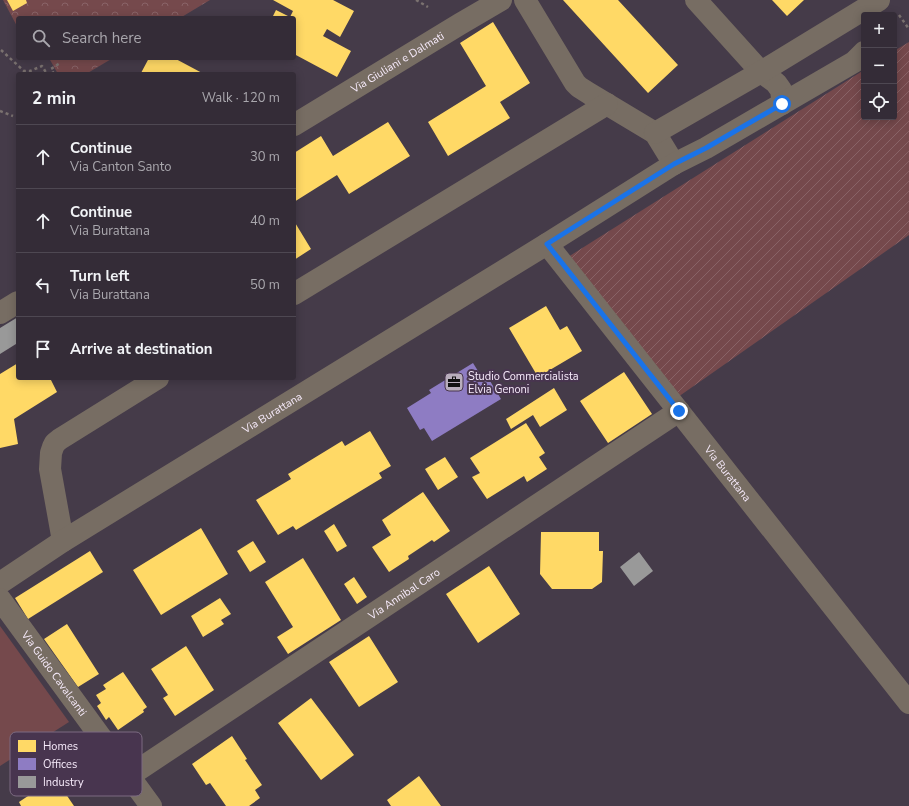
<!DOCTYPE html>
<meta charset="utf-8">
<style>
body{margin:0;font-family:"Nunito Sans",sans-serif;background:#3c343f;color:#f1f3f6}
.controls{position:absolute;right:12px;top:12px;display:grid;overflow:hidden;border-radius:4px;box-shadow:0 2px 10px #0003}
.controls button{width:36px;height:36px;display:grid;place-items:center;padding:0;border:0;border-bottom:1px solid #4e4852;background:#342c37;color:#f1f3f6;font:20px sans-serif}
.stop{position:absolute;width:12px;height:12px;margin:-9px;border:3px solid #1a73e8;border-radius:50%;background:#fff}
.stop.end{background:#1a73e8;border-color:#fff;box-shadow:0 1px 4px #0008}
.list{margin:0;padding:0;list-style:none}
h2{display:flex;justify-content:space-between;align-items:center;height:52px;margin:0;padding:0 16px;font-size:17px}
h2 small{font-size:13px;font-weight:400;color:#a9a7ad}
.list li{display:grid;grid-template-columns:26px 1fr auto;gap:12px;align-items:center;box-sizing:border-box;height:64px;padding:0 16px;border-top:1px solid #4e4852}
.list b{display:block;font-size:15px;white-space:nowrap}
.list p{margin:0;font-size:13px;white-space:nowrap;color:#a9a7ad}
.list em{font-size:13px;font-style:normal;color:#a9a7ad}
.icon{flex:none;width:22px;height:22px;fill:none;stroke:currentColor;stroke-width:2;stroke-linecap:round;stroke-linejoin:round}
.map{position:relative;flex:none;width:909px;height:806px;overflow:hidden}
.search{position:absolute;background:#342c37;box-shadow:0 2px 10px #0003;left:16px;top:16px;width:280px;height:44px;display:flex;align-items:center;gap:10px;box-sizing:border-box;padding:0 14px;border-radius:4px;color:#a9a7ad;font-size:15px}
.panel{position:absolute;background:#342c37;box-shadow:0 2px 10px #0003;left:16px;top:72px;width:280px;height:308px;border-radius:4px}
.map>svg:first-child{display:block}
.grass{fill:#75494c}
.park{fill:url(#park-crowns)}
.garden{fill:url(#garden-furrows)}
.homes{fill:#ffd966}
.offices{fill:#8e7cc3}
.industry{fill:#999}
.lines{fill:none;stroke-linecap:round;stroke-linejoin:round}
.path{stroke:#7b7270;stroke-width:2.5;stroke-dasharray:3 3;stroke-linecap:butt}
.street{stroke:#776d63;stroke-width:22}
.route{stroke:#1a73e8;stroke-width:5}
.labels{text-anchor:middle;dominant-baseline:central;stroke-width:4;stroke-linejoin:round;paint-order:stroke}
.street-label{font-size:11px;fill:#f6eafa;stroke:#48354f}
.poi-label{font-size:11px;fill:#f6eafa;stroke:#48354f;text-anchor:start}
.key{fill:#48354f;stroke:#7c6b82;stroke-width:1}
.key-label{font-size:11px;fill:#f6eafa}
</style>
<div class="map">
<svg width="909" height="806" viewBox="0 0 909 806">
<defs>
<pattern id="park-crowns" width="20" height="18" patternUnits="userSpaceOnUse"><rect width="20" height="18" fill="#75494c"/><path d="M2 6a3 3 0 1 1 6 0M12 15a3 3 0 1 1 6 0" fill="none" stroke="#896367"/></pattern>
<pattern id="garden-furrows" width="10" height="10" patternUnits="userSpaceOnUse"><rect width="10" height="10" fill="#75494c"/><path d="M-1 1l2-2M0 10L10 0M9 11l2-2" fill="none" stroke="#896367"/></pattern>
</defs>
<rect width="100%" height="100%" fill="#453b49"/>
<path class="grass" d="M0,626l69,96 -69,44z"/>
<path class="park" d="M3,0h207l-30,18h-162v10z
M49,58h64l-27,16h-28z"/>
<path class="garden" d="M909,42v193l-231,162 -110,-140 296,-187v47h30v-66z"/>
<path class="homes" d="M7,0h19l1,3 -14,8z
M273,0h60l21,11 -14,26 -13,-8 -4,7 28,15 -14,26 -43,-23v-36h-22l4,-8 14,7 3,-6z
M563,0h55l60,65 -30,28z
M772,0h32l-17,16z
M493,22l37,61 -30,19 10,16 -62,38 -20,-34 58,-36 -26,-43z
M149,58h25l30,16h-60l-3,-1z
M388,122l22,34 -61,38 -12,-19 -43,27v-49l27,-17 12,20z
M294,221l17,28 -17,11z
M546,306l14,24 7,-4 15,25 -44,26 -29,-49z
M18,363v15h32l7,14 -43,27 4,25 -18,4v-74z
M624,372l28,42 -44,29 -28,-42z
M554,388l13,22 -27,17 -7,-12 -22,14 -5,-10z
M526,423l19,30 -6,4 8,12 -20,13 -3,-6 -37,23 -15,-22 8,-4 -10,-15z
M370,431l21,35 -12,7 3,5 -86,52 -3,-4 -15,9 -22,-35 35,-21 -3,-5 54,-33 3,5z
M445,457l13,20 -20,13 -13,-21z
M423,492l27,39 -16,11 -2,-2 -24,16 1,3 -20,13 -17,-25 19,-12 -9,-15z
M334,524l13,22 -10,6 -13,-21z
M201,528l27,46 -67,41 -28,-45z
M541,532h58v19h4l-1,31 -10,7h-40l-12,-15z
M253,541l13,21 -16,10 -13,-21z
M90,551l13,21 -75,47 -13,-21z
M303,558l38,62 -53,34 -11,-17 16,-10 -28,-45z
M489,566l31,48 -42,29 -32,-49z
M354,577l13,20 -10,7 -13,-20z
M220,598l11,16 -10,6 3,4 -21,13 -12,-21z
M67,624l32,50 -21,13 -34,-48z
M369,636l29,46 -39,25 -30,-45z
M186,646l28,44 -39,26 -12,-18 5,-3 -17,-26z
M123,672l24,35 -4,3 1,2 -26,18 -9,-13 -3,3 -9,-14 4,-3 -5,-8 10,-6 -3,-4z
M311,698l43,57 -33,25 -43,-57z
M232,736l15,23 -2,1 17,25 -7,5 5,8 -11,8h-23l-16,-23 -4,2 -14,-21z
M419,776l22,30h-50l-4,-6z
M55,778l19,28h-53l-2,-4z"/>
<path class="offices" d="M473,363l10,16 4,-3 14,23 -69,42 -8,-13 -4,2 -13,-22 24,-15 -2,-3z"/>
<path class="industry" d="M18,317v17l-1,-1 -1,11 -16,10v-26z
M639,552l14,19 -19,15 -14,-19z"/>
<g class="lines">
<path class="path" d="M416,0l12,7
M899,15l10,14
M1,50l23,21h6l12,-5 5,8
M54,74l-3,-5 9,-6
M0,111l13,5"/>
<g class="street">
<path d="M525,0l50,83 4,4 11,7 65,39 19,31"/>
<path d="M696,0l65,72 15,11 5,7 1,8v6"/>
<path id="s1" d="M294,125l166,-101 41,-24"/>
<path d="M655,133l106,-61 118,-72"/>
<path id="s2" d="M547,244l362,459"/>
<path d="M294,294l313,-190"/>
<path d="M0,313l18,-11"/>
<path d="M63,541l-13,-72 1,-16 2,-6 2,-4 5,-4 98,-61"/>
<path id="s3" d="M0,583l63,-42 484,-297 127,-80 32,-16 148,-86 10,-10"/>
<path id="s4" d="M0,599l151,207"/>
<path id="s5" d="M129,776l550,-365"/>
</g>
</g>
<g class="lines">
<path class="route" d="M679,411l-132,-167 127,-80 32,-16 76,-44"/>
</g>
<defs>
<g id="office-square" transform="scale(1)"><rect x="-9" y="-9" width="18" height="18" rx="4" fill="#b8adbc" stroke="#48354f"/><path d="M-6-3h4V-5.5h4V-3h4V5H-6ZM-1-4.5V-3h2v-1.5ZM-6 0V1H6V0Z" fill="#111"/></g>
</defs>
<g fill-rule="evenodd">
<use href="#office-square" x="454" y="382"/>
</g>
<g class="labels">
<g class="street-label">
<text stroke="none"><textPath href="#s1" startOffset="121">Via Giuliani e Dalmati</textPath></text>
<text stroke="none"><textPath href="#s3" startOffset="321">Via Burattana</textPath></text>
<text stroke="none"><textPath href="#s2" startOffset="292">Via Burattana</textPath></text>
<text stroke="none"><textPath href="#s5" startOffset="330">Via Annibal Caro</textPath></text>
<text stroke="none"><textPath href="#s4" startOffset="92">Via Guido Cavalcanti</textPath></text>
</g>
<g class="poi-label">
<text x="468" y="376">Studio Commercialista<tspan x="468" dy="13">Elvia Genoni</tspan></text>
</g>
</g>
<rect x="10" y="732" width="132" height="64" rx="6" class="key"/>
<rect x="18" y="740" width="18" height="12" fill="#ffd966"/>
<rect x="18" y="758" width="18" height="12" fill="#8e7cc3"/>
<rect x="18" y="776" width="18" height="12" fill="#999"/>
<g class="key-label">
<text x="43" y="750">Homes</text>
<text x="43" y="768">Offices</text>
<text x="43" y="786">Industry</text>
</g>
</svg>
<div class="controls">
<button>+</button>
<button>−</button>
<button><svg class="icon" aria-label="locate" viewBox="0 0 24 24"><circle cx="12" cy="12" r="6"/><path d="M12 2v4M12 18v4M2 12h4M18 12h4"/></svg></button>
</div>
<div class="stop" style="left:782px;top:104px"></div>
<div class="stop end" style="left:679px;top:411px"></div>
<div class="search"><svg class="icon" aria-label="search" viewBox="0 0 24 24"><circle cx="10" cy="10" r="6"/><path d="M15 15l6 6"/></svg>Search here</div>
<section class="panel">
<h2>2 min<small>Walk · 120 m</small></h2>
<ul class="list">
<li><svg class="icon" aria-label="ahead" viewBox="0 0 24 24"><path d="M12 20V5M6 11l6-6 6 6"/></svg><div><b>Continue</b><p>Via Canton Santo</p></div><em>30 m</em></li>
<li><svg class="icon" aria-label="ahead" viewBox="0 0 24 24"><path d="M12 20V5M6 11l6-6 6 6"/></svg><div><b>Continue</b><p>Via Burattana</p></div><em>40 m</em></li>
<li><svg class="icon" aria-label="left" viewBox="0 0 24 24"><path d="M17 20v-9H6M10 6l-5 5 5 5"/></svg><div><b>Turn left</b><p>Via Burattana</p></div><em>50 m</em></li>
<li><svg class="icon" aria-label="arrive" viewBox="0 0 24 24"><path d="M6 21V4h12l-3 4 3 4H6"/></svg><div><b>Arrive at destination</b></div></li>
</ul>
</section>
</div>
